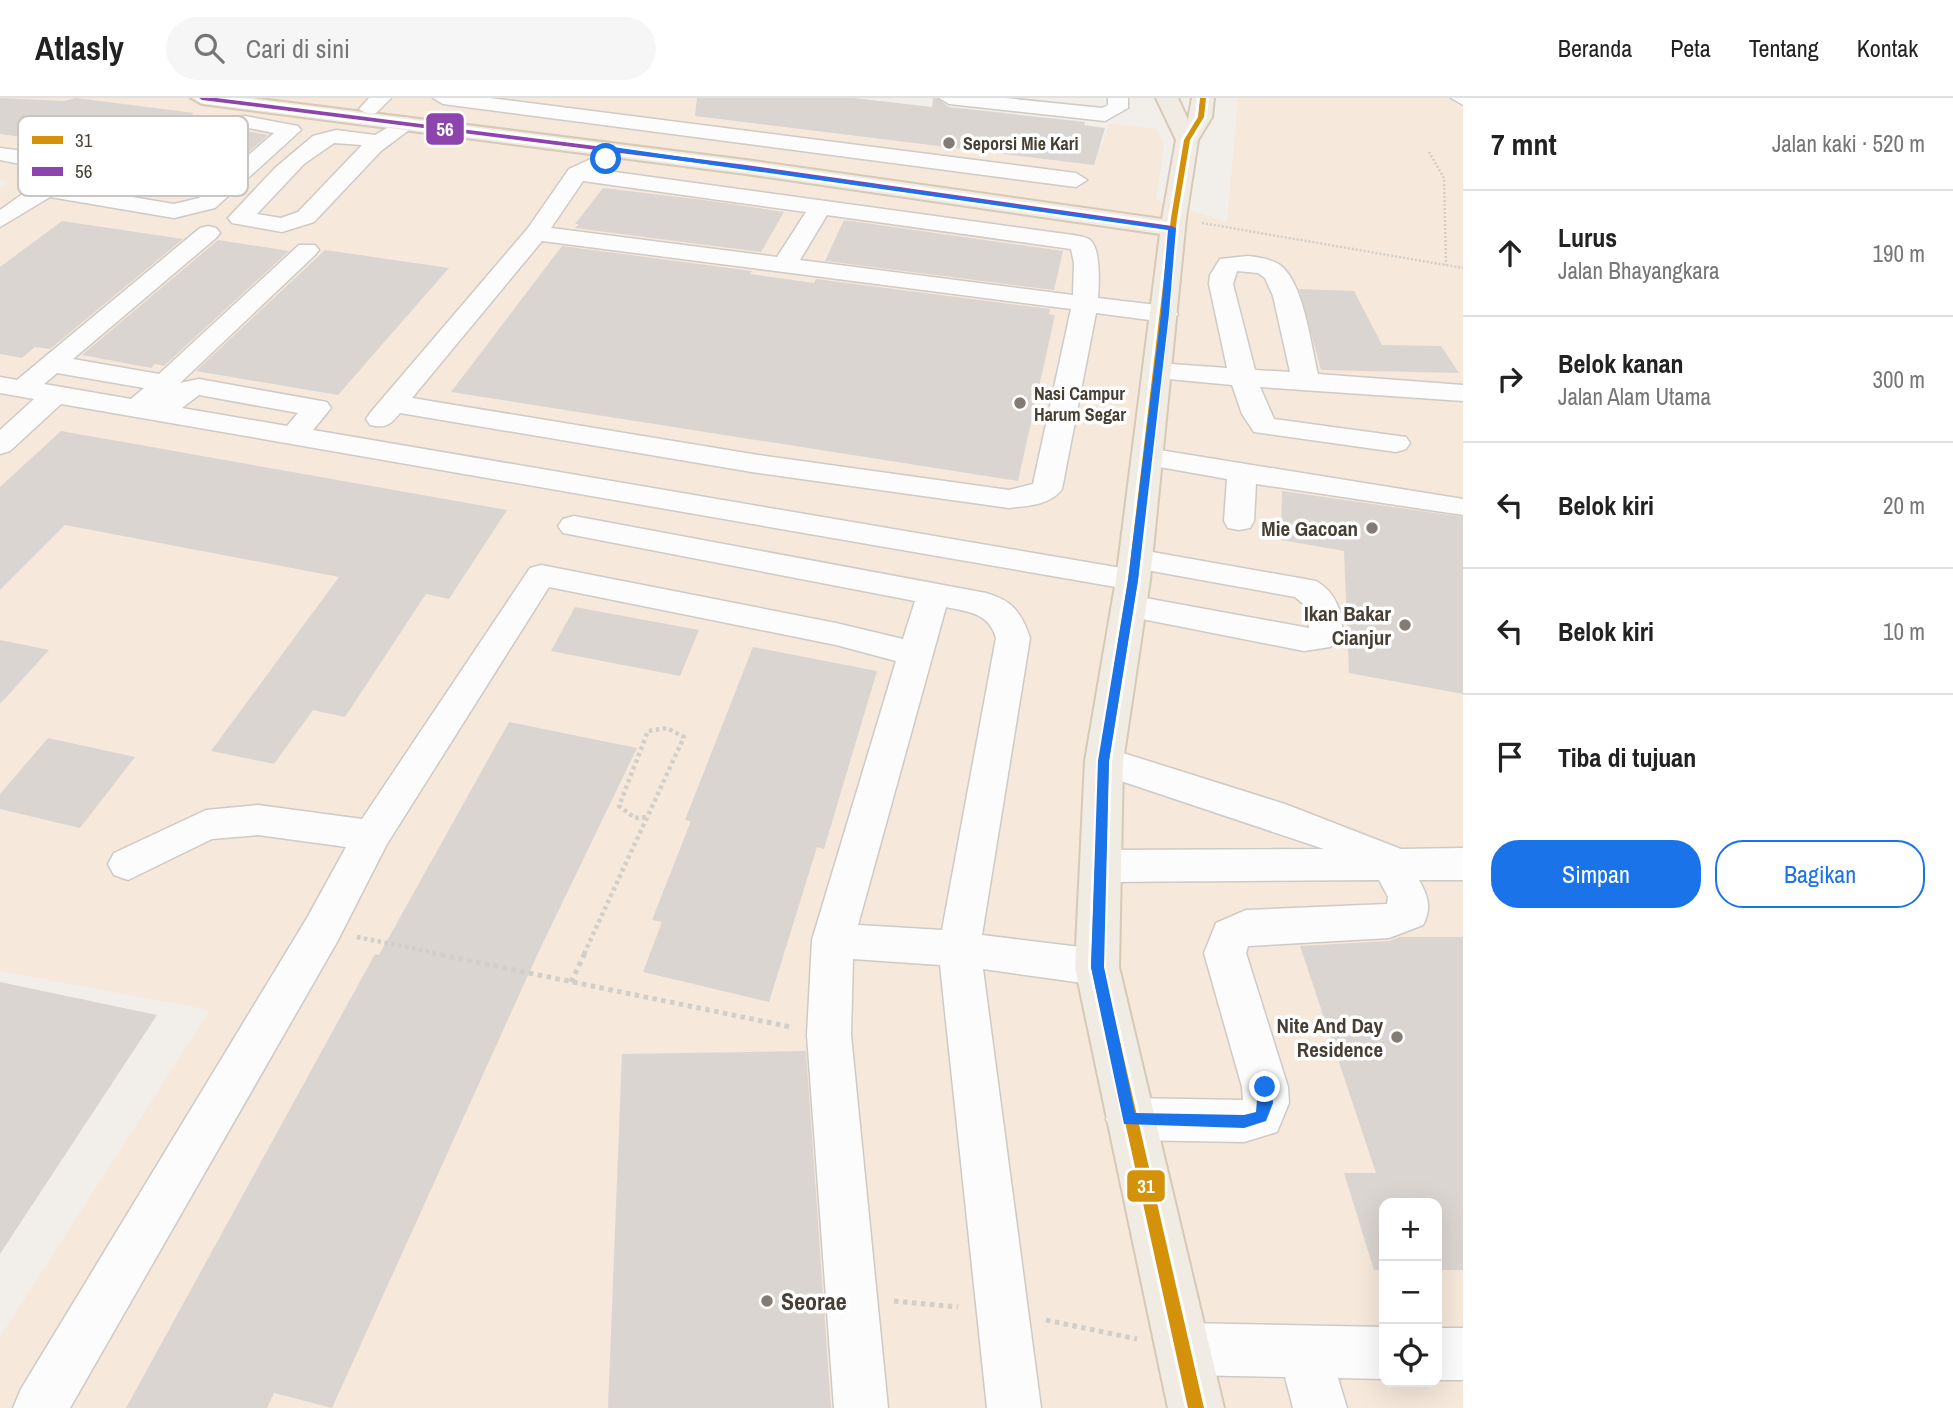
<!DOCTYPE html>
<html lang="id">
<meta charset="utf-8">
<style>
body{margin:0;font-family:"Archivo Narrow",sans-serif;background:#f6f6f6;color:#222}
.controls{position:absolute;right:21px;bottom:21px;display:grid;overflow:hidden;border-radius:14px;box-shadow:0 7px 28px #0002}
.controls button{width:63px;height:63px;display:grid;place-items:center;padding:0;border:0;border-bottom:2px solid #e0e0e0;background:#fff;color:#222;font:35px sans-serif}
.stop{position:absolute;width:21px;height:21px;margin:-16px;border:5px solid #1a73e8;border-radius:50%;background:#fff}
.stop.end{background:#1a73e8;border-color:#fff;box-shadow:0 2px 7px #0008}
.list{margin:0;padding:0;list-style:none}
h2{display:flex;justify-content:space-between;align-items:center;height:91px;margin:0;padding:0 28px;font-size:30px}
h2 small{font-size:23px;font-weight:400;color:#767676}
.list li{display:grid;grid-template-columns:46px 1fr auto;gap:21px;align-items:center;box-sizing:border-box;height:126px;padding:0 28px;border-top:2px solid #e0e0e0}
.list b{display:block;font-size:26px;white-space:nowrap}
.list p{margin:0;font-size:23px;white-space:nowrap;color:#767676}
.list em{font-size:23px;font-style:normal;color:#767676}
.actions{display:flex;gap:14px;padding:21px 28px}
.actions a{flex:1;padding:16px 0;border:2px solid #1a73e8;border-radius:28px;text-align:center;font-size:24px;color:#1a73e8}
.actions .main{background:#1a73e8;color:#fff}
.icon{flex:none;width:38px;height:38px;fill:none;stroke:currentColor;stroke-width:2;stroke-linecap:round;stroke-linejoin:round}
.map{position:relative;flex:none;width:1463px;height:1310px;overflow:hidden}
header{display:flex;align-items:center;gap:42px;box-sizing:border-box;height:98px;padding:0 35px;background:#fff;border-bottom:2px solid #e0e0e0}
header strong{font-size:33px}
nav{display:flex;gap:38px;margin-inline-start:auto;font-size:24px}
.search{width:490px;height:63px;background:#f6f6f6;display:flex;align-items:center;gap:18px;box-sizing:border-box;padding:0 24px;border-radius:38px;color:#767676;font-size:26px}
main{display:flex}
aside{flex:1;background:#fff}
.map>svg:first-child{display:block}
.commercial{fill:#f6e8db;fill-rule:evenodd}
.building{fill:#dad5d0}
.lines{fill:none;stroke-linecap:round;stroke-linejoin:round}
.minor-casing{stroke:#cecac5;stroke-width:3}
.major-casing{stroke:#d6c9b5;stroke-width:4}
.path-far2{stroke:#d2cec9;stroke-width:2.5;stroke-dasharray:2 2;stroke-linecap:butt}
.path-far1{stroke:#d2cec9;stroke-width:4.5;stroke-dasharray:3.5 3.5;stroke-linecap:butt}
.path{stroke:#d2cec9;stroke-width:5;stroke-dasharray:4.5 4.5;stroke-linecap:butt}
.minor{fill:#fdfcfc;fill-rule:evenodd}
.major{fill:#f1ece3;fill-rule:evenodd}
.bus-1-casing{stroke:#fff;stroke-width:6}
.bus-2-casing{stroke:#fff;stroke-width:6}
.bus-1{fill:#d4910a;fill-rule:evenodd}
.bus-2{fill:#8e44ad;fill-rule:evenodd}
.route{fill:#1a73e8}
.poi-dot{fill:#847c74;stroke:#fff;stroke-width:2.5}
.labels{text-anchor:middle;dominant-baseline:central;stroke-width:7;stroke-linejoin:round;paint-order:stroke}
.far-poi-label{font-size:18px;font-weight:bold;fill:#483f34;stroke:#fff;text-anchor:start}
.poi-label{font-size:21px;font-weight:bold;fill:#483f34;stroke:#fff;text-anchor:end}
.near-poi-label{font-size:24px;font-weight:bold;fill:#483f34;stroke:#fff;text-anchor:start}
.key{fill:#fff;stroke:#c8c5c2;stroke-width:2}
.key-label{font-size:19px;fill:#483f34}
.line-badge{stroke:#fff;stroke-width:2.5}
.badge-label{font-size:19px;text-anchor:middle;font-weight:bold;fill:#fff}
</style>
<header>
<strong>Atlasly</strong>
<div class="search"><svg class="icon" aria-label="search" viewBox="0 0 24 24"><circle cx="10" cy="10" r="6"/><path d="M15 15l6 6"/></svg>Cari di sini</div>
<nav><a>Beranda</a><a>Peta</a><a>Tentang</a><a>Kontak</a></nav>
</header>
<main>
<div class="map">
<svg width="1463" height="1310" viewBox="0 0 1463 1310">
<rect width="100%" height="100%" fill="#f2eeea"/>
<path class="commercial" d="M0,0h701l401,48 7,-23 48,6 7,15 -8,56 71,22 11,-124h209l16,11v1299h-1463v-71l210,-327 -210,-39v-783l8,-6 -8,-2zM1384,1105h53v179h-53z"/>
<path class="building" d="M0,0l64,3 12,-3 118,15 -9,7 83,15 -53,46 -77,-11 20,-14 -158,-22z
M697,0h157l78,9 1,-9h4l12,9 136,15 -1,3 21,3 -11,37 -399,-49z
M603,90l101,12 80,12 -23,40 -186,-24 4,-4h-4z
M844,122l219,31 -9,39 -229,-29z
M62,123l121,18 -133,110 -15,-2 -13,11 -22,-4v-87z
M218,142l71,11 -125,115 -9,-2 -4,4 -69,-13z
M562,148l190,25 -2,3 64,9 2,-4 234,30 -1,5 6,1 -37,166 -567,-89z
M325,152l124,18 -111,127 -142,-24z
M1299,191l55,2 28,54 59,1 18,27 -138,-3z
M61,333l446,79 -58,89 -23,-5 -81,123 -32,-7 -39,54 -63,-13 128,-174 -274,-52 -65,65v-103z
M1282,393l181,26v177l-114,-21 -5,-122 -63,-11z
M575,509l124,23 -19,46 -129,-25z
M0,542l49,10 -49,54z
M753,549l124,24 -53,178 -7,-2 -48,155 -126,-30 19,-50 -10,-2 39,-99 -6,-1z
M509,624l128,26 -98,203 -207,457 -58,-15 -7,15h-141l249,-454 4,1z
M48,640l87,19 -55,71 -80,-19v-15z
M1400,839h63v333h-26v-67h-53v67h-10l-30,-97h32l-76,-227 89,-5z
M0,884l157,33 -157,239z
M806,953l25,357h-223l14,-354z"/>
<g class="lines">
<g class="minor-casing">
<path id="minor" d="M369,0h22l-15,15 -7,2 -10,-6z
M433,0h57l586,75 11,7 -11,7 -633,-83z
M939,0h66l97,10 6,-3v-7h20v10l-23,13 -156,-17z
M1451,0h12v7z
M245,18l53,10 3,4 -86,78 -41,10 -124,-21 -50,30v-17l55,-39 -55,-11v-12l49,6 24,8 4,10 -11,14 108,18 25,-6 75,-65 -36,-7 -3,-4 3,-4z
M406,19l7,2 3,4 -3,4 -32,24 -67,71 -32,10 -50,-9 -4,-5 47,-50 38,-32 23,-6 39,5zM334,45l28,2 -64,67 -17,6 -24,-4 47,-50z
M597,58l11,7 -8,7 473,65c5,1 14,2 17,5 11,8 9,46 8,58l67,8 9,3 4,5 -4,5 -9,3 -69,-9 -34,176c-11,16 -35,17 -53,19l-251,-35 -358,-60c-9,11 -14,16 -30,12l-4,-6 4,-6 158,-185 41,-59zM583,83l223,31 -29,45 -226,-29zM827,117l244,34 3,14 -1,32 -273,-35zM542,143l529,68 -38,175 -24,6 -251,-35 -346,-57z
M208,128l8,2 4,5 -4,5 -143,121 86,15 140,-129h16l4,5 -4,5 -135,128 19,-4 128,23 4,6 -18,22 820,140 11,3 5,7 -5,7 -11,3 -1072,-186 -51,47 -10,3v-24l34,-31 -34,-6v-16l17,3 183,-152zM57,275l87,15 -13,11 -87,-15zM199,297l99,18 -11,13 -105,-18z
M1248,158c10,1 23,3 32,9 24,18 31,81 38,109l145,11v16l-203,-14 14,32 132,18 4,6 -4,6 -10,3 -142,-20 -12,-18 -10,-29 -85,-8 -4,-6 4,-6 10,-2 70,5 -18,-84 1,-9 10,-16zM1237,173l21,2 7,5 8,18 17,76 -35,-2 -22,-86z
M1147,350l310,50 6,1v16l-207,-31 -2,37 -4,7 -11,2 -11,-2 -4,-7 3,-42 -90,-16 -5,-6 5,-6z
M574,418l412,77c26,7 36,20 44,45l-48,297 115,14 15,5 6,13 -6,13 -15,5 -114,-16 58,439h-54l-47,-443 -87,-6 -2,76 37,373h-54l-27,-373 5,-95 84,-279 -60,-16 -287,-58 -162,257 -50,98 -267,466h-57l8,-19 286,-471 39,-71 -88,-12 -46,4 -84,41 -14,-5 -6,-11 6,-11 92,-43 52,-5 104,14 168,-251 11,-3 295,58 67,16 12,-38 -352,-68 -5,-7 5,-7zM946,509c23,5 43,6 50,31l-54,292 -84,-5z
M1135,451l181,32c21,12 25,30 27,53l-13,13 -26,4 -187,-37 -5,-8 5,-8 12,-3 180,33 -3,-22 -11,-9 -171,-31 -5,-7 5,-7z
M1104,649l181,57 116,45 62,-1v32h-44c9,16 13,28 4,45l-34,13 -141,8 -2,7 42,134 1,16 -12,29 -33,10 -115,-2 -16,-6 -7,-15 7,-15 16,-6 114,2 -1,-13 -38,-134 12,-30 30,-13 141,-6 1,-7 -9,-17 -278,2 -14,-5 -6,-11 6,-11 14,-5 223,-1 -233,-78 -5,-10 5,-10z
M1182,1225l202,4v52l-46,-1 9,30h-54l-8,-31 -103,-2 -18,-8 -8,-18 8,-18z
M1437,1230h26v52h-26z"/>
</g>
<g class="major-casing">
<path id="major" d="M191,0h61l494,62 416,59 14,-79 -20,-42h22l10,22 4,-22h22l-2,19 -14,23 -12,78 -36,362 -27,181 -4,206 105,441h-56l-93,-441 10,-206 31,-181 44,-346 -414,-60 -544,-70z"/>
</g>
<path class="path-far2" d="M1429,54l15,26 2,87
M1202,125l261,45"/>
<path class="path-far1" d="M357,839l84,17
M584,856l100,-217 -17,-9 -19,3 -29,75 16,12 12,-1"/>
<path class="path" d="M432,855l359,74
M571,884l14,-29
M894,1203l64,6
M1046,1222l91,19"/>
<use href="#minor" class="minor"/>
<use href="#major" class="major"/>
<g class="bus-1-casing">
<path id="bus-1" d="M1200,0h6l-2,19 -14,23 -13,78 -39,362 -29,181 -6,206 101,441h-16l-97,-441 8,-206 29,-181 43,-362 13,-78 14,-23z"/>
</g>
<g class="bus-2-casing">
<path id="bus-2" d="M199,0h17l530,67 426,61 3,2 -3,2 -426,-61 -544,-69z"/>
</g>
<use href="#bus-1" class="bus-1"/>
<use href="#bus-2" class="bus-2"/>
</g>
<path class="route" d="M613,49l563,81 -7,86 -31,266 -29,181 -5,206 31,146 109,2 12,-3 2,-25 7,-7 7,7 1,16 -7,18 -22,7 -120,-4 -33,-157 7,-206 30,-181 33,-266 7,-84 -554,-79 -6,9h-5z"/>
<g class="poi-dot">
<circle cx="949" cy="45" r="7"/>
<circle cx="1020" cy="305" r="7"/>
<circle cx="1372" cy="430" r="7"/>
<circle cx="1405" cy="527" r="7"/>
<circle cx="1397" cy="939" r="7"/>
<circle cx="767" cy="1203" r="7"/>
</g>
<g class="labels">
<g class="far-poi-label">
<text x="963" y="45">Seporsi Mie Kari</text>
<text x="1034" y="295">Nasi Campur<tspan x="1034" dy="21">Harum Segar</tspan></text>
</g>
<g class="poi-label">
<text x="1358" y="430">Mie Gacoan</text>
<text x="1391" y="515">Ikan Bakar<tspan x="1391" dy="24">Cianjur</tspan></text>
<text x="1383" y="927">Nite And Day<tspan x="1383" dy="24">Residence</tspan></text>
</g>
<g class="near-poi-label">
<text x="781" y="1203">Seorae</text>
</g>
</g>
<rect x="18" y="18" width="230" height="80" rx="10" class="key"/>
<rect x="32" y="38" width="31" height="8" fill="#d4910a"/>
<rect x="32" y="69" width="31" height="9" fill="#8e44ad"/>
<g class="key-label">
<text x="75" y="49">31</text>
<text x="75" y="80">56</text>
</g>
<g class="line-badge">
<rect x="425" y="14" width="40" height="34" rx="7" fill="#8e44ad"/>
<rect x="1126" y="1071" width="40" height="34" rx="7" fill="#d4910a"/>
</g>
<g class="badge-label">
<text x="445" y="38">56</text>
<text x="1146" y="1095">31</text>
</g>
</svg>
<div class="controls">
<button>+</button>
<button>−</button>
<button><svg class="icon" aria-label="locate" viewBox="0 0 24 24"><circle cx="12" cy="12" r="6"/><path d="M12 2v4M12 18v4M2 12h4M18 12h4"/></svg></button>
</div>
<div class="stop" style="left:606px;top:61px"></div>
<div class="stop end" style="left:1265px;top:989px"></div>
</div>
<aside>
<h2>7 mnt<small>Jalan kaki · 520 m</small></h2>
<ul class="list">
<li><svg class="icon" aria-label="ahead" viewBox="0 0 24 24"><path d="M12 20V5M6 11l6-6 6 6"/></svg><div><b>Lurus</b><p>Jalan Bhayangkara</p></div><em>190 m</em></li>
<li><svg class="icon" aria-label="right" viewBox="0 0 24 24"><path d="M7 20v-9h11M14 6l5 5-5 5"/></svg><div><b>Belok kanan</b><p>Jalan Alam Utama</p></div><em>300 m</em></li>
<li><svg class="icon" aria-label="left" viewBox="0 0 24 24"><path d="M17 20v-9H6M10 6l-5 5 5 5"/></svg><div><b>Belok kiri</b></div><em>20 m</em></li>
<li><svg class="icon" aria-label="left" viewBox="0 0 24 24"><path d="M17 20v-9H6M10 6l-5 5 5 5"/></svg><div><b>Belok kiri</b></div><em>10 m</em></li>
<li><svg class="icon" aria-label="arrive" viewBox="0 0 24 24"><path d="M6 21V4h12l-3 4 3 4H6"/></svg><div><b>Tiba di tujuan</b></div></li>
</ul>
<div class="actions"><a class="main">Simpan</a><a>Bagikan</a></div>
</aside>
</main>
